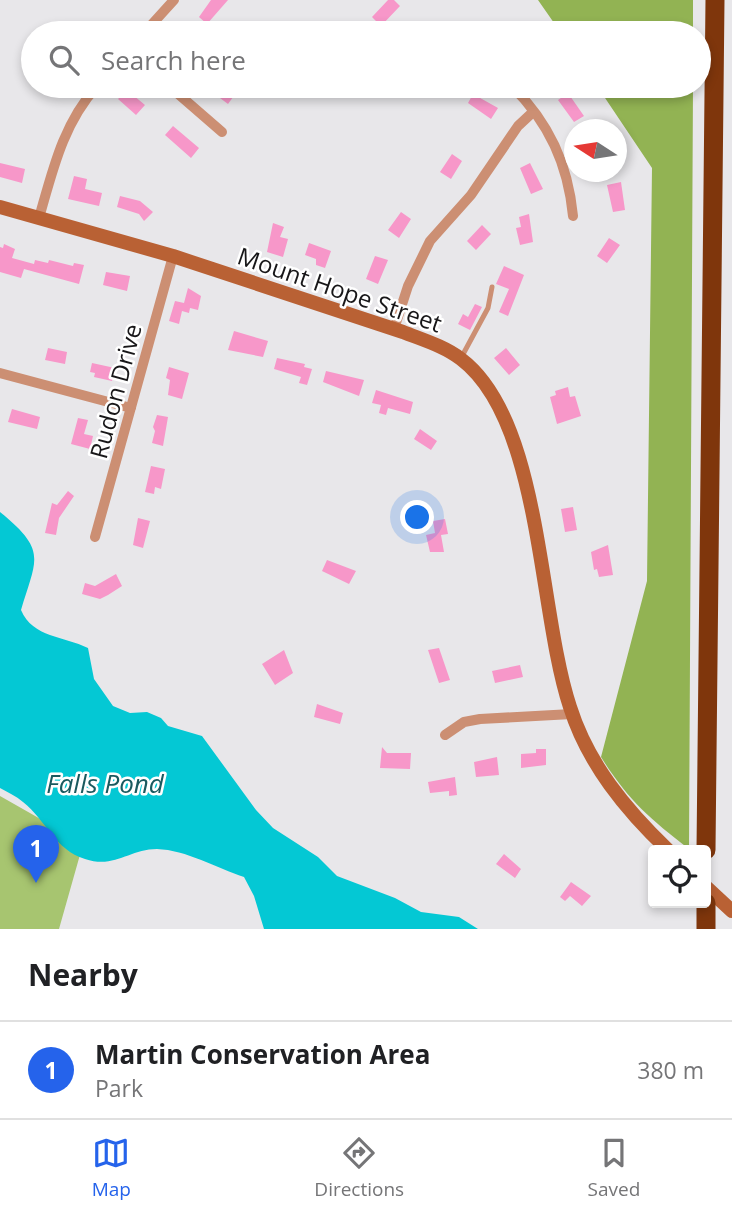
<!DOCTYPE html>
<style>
body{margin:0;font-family:"Open Sans",sans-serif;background:#f2f2f2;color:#202124}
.controls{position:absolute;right:21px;bottom:21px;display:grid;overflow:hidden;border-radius:7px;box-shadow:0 4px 10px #0003}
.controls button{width:63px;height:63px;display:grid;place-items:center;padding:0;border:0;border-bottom:2px solid #e0e0e0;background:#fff;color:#202124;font:35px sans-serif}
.compass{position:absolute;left:564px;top:119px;width:63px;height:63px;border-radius:50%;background:#fff;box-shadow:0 4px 10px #0003;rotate:282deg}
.you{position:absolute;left:418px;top:518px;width:24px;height:24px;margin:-18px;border:5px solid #fff;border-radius:50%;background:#1a73e8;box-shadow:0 0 0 10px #1a73e833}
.badge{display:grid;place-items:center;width:46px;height:46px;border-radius:50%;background:#2563eb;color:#fff;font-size:23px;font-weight:700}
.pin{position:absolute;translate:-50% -58px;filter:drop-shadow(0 2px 4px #0008)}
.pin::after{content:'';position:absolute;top:37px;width:24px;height:21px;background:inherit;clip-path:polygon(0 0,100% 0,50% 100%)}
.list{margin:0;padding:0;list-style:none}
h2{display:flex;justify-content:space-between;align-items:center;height:91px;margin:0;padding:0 28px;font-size:30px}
h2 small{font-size:23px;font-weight:400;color:#757577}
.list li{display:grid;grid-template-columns:46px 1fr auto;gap:21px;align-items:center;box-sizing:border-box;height:98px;padding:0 28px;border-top:2px solid #e0e0e0}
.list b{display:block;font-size:26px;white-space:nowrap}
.list p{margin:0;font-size:23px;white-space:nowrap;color:#757577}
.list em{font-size:23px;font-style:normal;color:#757577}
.icon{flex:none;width:38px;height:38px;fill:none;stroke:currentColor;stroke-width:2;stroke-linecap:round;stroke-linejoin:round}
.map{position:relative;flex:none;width:732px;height:929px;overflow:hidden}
.search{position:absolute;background:#fff;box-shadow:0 4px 10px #0003;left:21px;right:21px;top:21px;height:77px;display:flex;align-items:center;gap:18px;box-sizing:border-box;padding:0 24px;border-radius:38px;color:#757577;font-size:26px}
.sheet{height:189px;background:#fff}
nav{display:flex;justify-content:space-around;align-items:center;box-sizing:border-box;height:98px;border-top:2px solid #e0e0e0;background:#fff;font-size:19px;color:#757577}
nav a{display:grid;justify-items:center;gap:4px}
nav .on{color:#2563eb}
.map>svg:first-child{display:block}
.green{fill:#a7c570}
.forest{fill:#92b353}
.water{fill:#04c8d4}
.building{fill:#f797c9}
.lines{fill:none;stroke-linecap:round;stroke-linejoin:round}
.lane{stroke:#cc8f73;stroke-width:5}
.street{stroke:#cc8f73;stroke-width:10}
.secondary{stroke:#b96134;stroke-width:14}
.highway{stroke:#7f360c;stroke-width:19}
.labels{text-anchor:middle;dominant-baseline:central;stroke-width:5;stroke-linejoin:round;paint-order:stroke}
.street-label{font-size:24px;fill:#181719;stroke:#fff}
.water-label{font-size:26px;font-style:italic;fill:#1a5a5f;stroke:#fff}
</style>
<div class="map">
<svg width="732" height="929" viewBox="0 0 732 929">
<rect width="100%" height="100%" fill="#e8e7ea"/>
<path class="green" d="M0,796l51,29 34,12 -26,92h-59z"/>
<path class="forest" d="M538,0h155v33h-132z
M597,86h96l-4,763c-40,-31 -61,-49 -88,-92l46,-176 5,-413z"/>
<path class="water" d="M0,512c48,39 36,47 21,98 12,28 43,26 67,38l6,31 19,27 17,7 17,-1 14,6 7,8 34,10 54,74 17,18 45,29 19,19 58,22 26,14 38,5 19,12h-214l-10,-33 -10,-19c-27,-9 -58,-27 -87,-28 -28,0 -42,20 -72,10 -30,-9 -39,-39 -62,-57 -7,-6 -16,-10 -23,-14z"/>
<path class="building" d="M211,0h17l-21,24 -8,-7z
M388,0h6l6,6 -19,20 -9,-9z
M204,86h22l10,7 -8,11z
M127,90l18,15 -9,10 -18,-16z
M568,93l16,23 -10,6 -16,-22z
M473,94l25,14 -7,11 -23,-16z
M173,126l26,22 -8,10 -26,-23z
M452,154l10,7 -11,18 -11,-7z
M0,163l25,6 -3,14 -22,-6z
M530,163l13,26 -12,5 -11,-26z
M74,176l13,3 -2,10 17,4 -3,13 -31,-7z
M621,182l4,28 -12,2 -6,-27z
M120,196l20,5 13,11 -9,9 -5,-7 -22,-7z
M401,212l10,7 -12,19 -11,-8z
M529,214l4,28 -13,3 -4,-17 5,-1 -2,-10z
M273,223l11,4 -4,10 8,2 -5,18 -16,-5z
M482,225l9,9 -15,16 -9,-9z
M609,238l11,7 -13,18 -10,-7z
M309,243l22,8 -6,17 -9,-3v-6l-11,-4z
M4,244l11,5 -3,9 22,6 1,-4 13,3 1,-3 24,6 1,-3 10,2 -5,19 -55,-15 -3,9 -21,-6v-25l3,1z
M375,256l13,4 -10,24 -12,-5z
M504,266l20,9 -16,41 -9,-4 10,-23 -13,-5z
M106,272l24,4 -3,15 -24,-6z
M188,288l13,8 -3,14 -8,-2 -1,5 -7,-2 -3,13 -10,-3 6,-20 9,2z
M475,304l7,3 -12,23 -12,-6 5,-10 5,3z
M234,331l34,10 -5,16 -35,-7z
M48,348l19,4 -2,12 -20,-4z
M506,348l14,17 -11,10 -15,-17z
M277,358l28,6 -1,3 8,2 -5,16 -8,-2 2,-6 -27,-8z
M92,363l23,5 -3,13 -18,-4 1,-4 -5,-1z
M169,367l20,6 -7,26 -14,-4 2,-15 -4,-2z
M326,371l38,9 -5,16 -36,-14z
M568,387l2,10 5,-1 6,20 -24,8 -7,-27 6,-2 -1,-4z
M376,390l37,12 -3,12 -22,-6 -2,7 -7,-2 2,-8 -9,-2z
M12,409l28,8 -3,12 -29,-7z
M157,415l11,2 -5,29 -11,-3 3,-12 -2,-4z
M78,418l10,2 -4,14 9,2 -3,13 -19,-5z
M420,429l17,12 -6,9 -17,-11z
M151,466l14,3 -4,20 -6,-2 -1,7 -9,-2z
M68,491l6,5 -15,22 -3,17 -11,-2 7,-30 5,2z
M573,507l4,23 -12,2 -4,-23z
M138,518l12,3 -7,27 -10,-3z
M445,519l3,15 -7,1 3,17h-14l-4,-17 9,-2 -2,-12z
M608,545l5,30 -14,2 -2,-8 -3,1 -3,-18z
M327,560l29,11 -7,13 -27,-13z
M116,574l6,12 -14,9 -8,4 -18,-5 3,-11 10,3z
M439,648l11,32 -11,3 -11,-33z
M284,650l9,23 -18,12 -13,-21z
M520,665l3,12 -28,6 -3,-12z
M317,704l26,9 -3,11 -26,-7z
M382,747l5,6h24l-1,16 -30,-1z
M536,749h10v16l-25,3v-14l15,-1z
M497,757l2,18 -23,2 -2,-15z
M455,777l2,18 -8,1v-5l-19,2 -2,-11z
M504,854l17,15 -6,9 -19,-14z
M571,882l20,14 -9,10 -12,-10 -5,5 -5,-4z"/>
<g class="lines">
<path class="lane" d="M461,358l27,-50 4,-21"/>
<path class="street" d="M144,33l30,-33
M169,86l53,46
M512,86c37,37 56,78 61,130
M39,218c14,-49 24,-94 58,-132
M394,329l14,-43 22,-45 41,-46 47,-69 15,-14
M0,373l131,35
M95,537l78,-281
M445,735l19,-13 16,-3 92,-5"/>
<path class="secondary" d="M0,207l173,49 230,76c20,8 41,14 58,27 81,61 77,252 109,348 18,57 56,103 98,143
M706,887l26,24"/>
<path class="highway" d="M706,850l9,-850
M706,903v26"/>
</g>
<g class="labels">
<g class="street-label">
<text transform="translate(340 289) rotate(19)">Mount Hope Street</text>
<text transform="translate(115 391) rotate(-75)">Rudon Drive</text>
</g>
<g class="water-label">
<text x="105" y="783">Falls Pond</text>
</g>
</g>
</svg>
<div class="controls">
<button><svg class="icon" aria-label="locate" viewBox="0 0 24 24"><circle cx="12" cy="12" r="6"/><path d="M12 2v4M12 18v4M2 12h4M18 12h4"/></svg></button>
</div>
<svg class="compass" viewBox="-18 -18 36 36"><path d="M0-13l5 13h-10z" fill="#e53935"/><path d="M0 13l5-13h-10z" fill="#757577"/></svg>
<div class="you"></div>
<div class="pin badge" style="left:36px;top:883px">1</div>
<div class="search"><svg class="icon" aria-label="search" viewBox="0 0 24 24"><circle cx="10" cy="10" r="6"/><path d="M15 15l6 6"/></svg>Search here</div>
</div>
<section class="sheet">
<h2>Nearby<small></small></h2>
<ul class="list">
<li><span class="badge">1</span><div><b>Martin Conservation Area</b><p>Park</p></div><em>380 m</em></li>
</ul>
</section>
<nav>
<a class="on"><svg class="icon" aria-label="map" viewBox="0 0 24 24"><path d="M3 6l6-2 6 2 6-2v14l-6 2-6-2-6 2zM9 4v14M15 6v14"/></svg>Map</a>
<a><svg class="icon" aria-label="directions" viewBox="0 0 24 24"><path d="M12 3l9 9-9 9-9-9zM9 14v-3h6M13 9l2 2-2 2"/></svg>Directions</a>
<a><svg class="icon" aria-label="saved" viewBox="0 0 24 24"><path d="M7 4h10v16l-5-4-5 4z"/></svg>Saved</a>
</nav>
